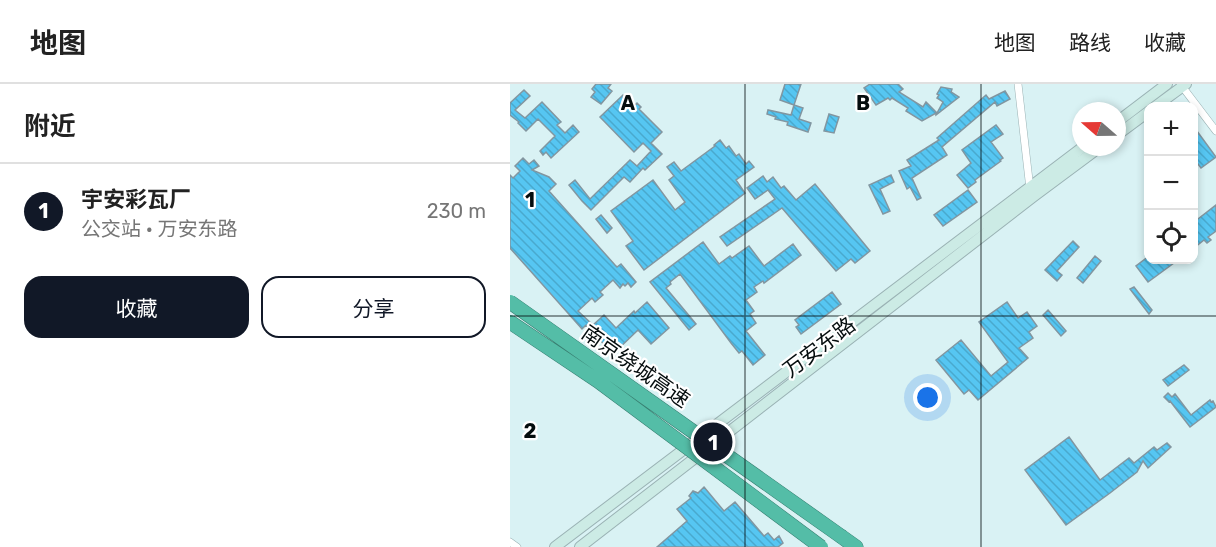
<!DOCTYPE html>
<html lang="zh">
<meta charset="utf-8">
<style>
body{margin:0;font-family:Rubik,"Noto Sans SC",sans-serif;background:#f6f6f6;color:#222}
.controls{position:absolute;right:18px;top:18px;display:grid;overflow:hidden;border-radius:12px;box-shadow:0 3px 9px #0003}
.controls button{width:54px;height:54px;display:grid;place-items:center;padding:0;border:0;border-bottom:2px solid #e0e0e0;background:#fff;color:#222;font:30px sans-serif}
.compass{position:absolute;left:562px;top:18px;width:54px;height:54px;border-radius:50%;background:#fff;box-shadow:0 3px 9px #0003;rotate:290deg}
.you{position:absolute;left:418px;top:314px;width:21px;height:21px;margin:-15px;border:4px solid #fff;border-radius:50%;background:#1a73e8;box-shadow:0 0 0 9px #1a73e833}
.badge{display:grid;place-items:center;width:39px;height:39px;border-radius:50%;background:#111827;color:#fff;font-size:20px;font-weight:700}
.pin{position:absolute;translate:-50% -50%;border:3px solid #fff;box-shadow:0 2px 6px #0006}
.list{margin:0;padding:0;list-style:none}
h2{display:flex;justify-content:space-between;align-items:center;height:78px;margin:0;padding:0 24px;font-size:26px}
h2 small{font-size:20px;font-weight:400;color:#767676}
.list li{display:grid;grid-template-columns:39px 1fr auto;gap:18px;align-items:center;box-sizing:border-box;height:96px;padding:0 24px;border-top:2px solid #e0e0e0}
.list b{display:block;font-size:22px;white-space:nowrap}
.list p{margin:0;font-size:20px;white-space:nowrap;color:#767676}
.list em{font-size:20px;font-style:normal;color:#767676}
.actions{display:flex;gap:12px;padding:18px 24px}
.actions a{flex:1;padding:14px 0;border:2px solid #111827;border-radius:18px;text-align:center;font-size:21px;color:#111827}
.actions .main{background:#111827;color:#fff}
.icon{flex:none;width:33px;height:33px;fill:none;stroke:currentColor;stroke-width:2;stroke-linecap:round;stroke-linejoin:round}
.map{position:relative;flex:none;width:706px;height:463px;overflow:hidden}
header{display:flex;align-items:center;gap:36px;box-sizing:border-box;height:84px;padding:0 30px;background:#fff;border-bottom:2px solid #e0e0e0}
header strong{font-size:28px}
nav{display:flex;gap:33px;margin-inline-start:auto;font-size:21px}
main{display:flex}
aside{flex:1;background:#fff}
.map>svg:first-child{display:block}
.building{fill:url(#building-back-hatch);stroke:#8296a0;stroke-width:1.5}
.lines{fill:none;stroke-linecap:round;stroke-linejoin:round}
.minor-casing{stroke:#9ab2b4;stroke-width:8}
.secondary-casing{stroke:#9ab2b4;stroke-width:12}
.motorway-casing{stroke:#387f71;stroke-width:15}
.minor{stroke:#fff;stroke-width:7}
.secondary{stroke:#ccebe5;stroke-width:10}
.motorway{stroke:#54bda7;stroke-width:14}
.motorway-bridge-casing{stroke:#387f71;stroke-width:15;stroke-linecap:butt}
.motorway-bridge{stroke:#54bda7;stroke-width:14}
.grid{fill:none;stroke:#050d0e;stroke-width:1.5;stroke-opacity:0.55}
.labels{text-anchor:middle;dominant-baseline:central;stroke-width:4.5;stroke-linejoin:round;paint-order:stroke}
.street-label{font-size:21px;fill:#050d0e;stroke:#fff}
.grid-label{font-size:20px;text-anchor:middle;font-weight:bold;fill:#050d0e;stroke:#fff;stroke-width:4.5;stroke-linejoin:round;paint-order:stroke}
</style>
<header>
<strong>地图</strong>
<nav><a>地图</a><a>路线</a><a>收藏</a></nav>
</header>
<main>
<aside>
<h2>附近<small></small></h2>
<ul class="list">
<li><span class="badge">1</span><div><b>宇安彩瓦厂</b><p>公交站 · 万安东路</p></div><em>230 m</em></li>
</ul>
<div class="actions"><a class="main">收藏</a><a>分享</a></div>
</aside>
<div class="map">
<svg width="706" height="463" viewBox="0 0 706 463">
<defs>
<pattern id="building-back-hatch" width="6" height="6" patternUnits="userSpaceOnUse" patternTransform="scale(1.5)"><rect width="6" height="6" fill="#56c6f2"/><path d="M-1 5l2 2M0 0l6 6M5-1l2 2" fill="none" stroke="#49a9ce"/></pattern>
</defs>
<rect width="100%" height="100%" fill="#d9f2f4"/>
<path class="building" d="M86,0h15l-3,4 4,3 -11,13 -10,-7 4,-5 -3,-3z
M275,0h16l-7,21 -14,-5z
M360,0h28l5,5 -4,3 24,15 3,-5 11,11 6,-11 -6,-4 2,-3 -2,-1 4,-7 11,2 -1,3 8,5 -23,18v-2l-14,8 -16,-10 2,-3 -16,-10 -2,2 -2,-2 -12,7 -12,-17z
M14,6l6,6 -15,14 10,8 17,-16 19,20 -4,3 8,8 8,-8 6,7 -28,26 -5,-6 -3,3 -3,-4 15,-15 -17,-17 -12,12 -8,-8 1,-1 -9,-7v-12z
M495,7l5,8 -13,7 -2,-4 -53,45 5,8 -35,23 9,20 -4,2 -7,-13 -3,2 -8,-18 12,-5 -4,-6 32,-20 -2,-2 49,-43 3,4z
M113,11l11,11 3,-3 4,4 -2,2 23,23 -11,11 11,11 -17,16 -2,-2 -13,14 -6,-5 -33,33 -9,-9 -13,-16 6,-5 15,19 40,-39 7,6 14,-15 -8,-8 -9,9 -34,-35z
M284,21l9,3 -4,11 12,4 -3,9 -21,-7 1,-3 -13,-3 1,-2 -9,-3 1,-4 23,5z
M319,30l10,3 -5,16 -10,-2z
M486,41l7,9 -12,8 12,16 -3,2 1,1 -26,19 1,2 -8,6 -11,-13 14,-12 -9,-13z
M684,43l22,30 -15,11 -7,-9z
M210,56l6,8 3,-2 7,10 3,-2 7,10 3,-3 5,6 -18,13 9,13 -101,77 -18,-24 7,-5 -22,-30 42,-31 22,30 10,-8 -16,-22 5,-4 -7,-9 7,-5 7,9 34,-25 -1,-1z
M13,74l6,6 5,-4 5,6 -7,4 17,7 7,7 -7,7 66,74 2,2 4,-3 15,18 -5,5 -3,-4 -3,3 -2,-2 -3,4 -7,-8 -13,12 3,3 -8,7 -3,-4 -14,13 15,14 11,-10 12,13 18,-17 1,2 12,-11 22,26 -18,16 -13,-14 -25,24 -27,-29 -4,4 -72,-81v-73l3,3 7,-7 -5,-5z
M381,91l3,7 -14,7 10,22 -7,3 -14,-29z
M253,92l4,6 6,-5 8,11 3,-2 12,14 19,-16 55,67 -15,12 -4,-4 -15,12 -54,-63 -55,38 -7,-9 55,-38 -7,-9 -13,9 -8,-11z
M458,106l9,12 -34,24 -9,-11z
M706,121v26l-8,6 3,3 -4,3 -3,-3 -10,8v-26z
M91,131l11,13 -5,5 -11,-14z
M563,157l6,6 -22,24 5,4 -5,6 -12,-11z
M193,158l16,22 11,-8 2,2 17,-12 15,20 29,-22 8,11 -37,28 -1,-2 -9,6 3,5 -11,8 8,11 -4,3 6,9 -10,8 19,24 -12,10 -11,-14 -3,2 -8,-10 -51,-69 -10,8 1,2 -5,4 30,36 -7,6 -39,-48z
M585,172l6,5 -18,22 -6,-5z
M639,172v4h29l-30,22 -12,-16z
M624,203l18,23 -3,4 -19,-25z
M322,208l9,12 -40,30 -5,-7 3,-2 -4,-5z
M497,218l11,16 9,-6 10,14 -8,6 4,6 -14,10 9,10 -50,42 -9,-10 -5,4 -28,-34 25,-20 30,36 17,-14 -29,-40z
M538,226l18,21 -5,5 -18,-21z
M674,281l5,5 -21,16 -5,-6z
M658,309l4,4 3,-3 16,21 19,-15 1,2 2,-1 3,6 -26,20 -20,-26 -1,1 -5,-5z
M559,353l31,43 29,-22 5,5 20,-16 3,3 10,-7 4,4 -23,21 -5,-7 -6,11 -27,21 -44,32 -41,-55z
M194,403l20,24 11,-9 29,34 4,-3 6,7 5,-4 4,7 -5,4h-121l30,-26 -10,-12 14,-11 -2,-2 4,-5 5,2z"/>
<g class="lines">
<g class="minor-casing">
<path id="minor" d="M508,0l12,105
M671,1l35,46
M0,458l7,5"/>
</g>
<g class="secondary-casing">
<path id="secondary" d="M646,22l30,-22
M607,38l50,-38
M607,51l31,-23
M45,463l528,-400
M70,463l454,-351 66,-49"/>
</g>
<g class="motorway-casing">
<path id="motorway" d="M332,453l14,10"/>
</g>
<use href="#minor" class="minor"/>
<use href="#secondary" class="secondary"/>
<use href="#motorway" class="motorway"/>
<g class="motorway-bridge-casing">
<path id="motorway-bridge" d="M0,218l332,235
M0,238l88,59 223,166"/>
</g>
<use href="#motorway-bridge" class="motorway-bridge"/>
</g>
<path class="grid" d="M235,0v463M471,0v463M0,232h706"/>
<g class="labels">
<g class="street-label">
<text transform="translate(309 263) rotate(-37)">万安东路</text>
<text transform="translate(126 282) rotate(35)">南京绕城高速</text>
</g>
</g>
<g class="grid-label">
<text x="118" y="26">A</text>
<text x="353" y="26">B</text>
<text x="20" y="123">1</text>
<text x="20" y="354">2</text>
</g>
</svg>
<div class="controls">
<button>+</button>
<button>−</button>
<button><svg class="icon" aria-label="locate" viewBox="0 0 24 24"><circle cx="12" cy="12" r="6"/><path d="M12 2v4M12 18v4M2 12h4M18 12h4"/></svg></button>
</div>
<svg class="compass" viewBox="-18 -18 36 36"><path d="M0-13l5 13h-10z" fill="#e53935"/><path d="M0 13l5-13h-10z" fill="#767676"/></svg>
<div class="you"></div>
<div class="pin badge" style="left:203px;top:358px">1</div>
</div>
</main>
